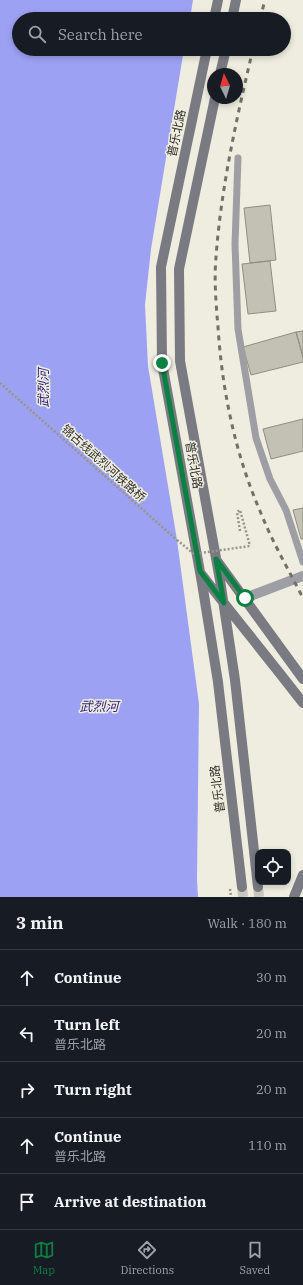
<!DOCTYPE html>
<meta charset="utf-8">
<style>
body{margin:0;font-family:"IBM Plex Serif","Noto Sans SC",serif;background:#20242c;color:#f1f3f6}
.controls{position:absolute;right:12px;bottom:12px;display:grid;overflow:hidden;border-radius:8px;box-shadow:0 2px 6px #0003}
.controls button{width:36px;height:36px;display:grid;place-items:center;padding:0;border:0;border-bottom:1px solid #363941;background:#171b24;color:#f1f3f6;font:20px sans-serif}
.compass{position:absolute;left:207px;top:68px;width:36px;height:36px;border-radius:50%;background:#171b24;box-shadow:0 2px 6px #0003;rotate:355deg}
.stop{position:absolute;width:12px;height:12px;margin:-9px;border:3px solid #0b8043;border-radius:50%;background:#fff}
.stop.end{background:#0b8043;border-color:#fff;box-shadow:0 1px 4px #0008}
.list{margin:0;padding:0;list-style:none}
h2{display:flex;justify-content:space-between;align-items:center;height:52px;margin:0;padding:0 16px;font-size:17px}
h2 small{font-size:13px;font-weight:400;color:#9ea1a6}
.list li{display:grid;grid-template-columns:26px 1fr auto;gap:12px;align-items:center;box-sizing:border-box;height:56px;padding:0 16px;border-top:1px solid #363941}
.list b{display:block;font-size:15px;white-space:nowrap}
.list p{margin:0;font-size:13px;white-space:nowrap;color:#9ea1a6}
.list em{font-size:13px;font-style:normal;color:#9ea1a6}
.icon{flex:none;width:22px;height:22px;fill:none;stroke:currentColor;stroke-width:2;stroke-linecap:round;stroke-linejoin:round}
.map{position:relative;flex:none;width:303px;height:897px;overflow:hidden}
.search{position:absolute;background:#171b24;box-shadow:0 2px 6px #0003;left:12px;right:12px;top:12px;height:44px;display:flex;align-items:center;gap:10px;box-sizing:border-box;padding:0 14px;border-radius:22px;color:#9ea1a6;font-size:15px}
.sheet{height:332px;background:#171b24}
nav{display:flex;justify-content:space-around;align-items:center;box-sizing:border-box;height:56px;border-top:1px solid #363941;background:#171b24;font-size:11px;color:#9ea1a6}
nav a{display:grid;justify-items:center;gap:2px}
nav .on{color:#0b8043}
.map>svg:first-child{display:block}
.water{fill:#9da1f3}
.building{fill:#c3c1b3;stroke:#908e82}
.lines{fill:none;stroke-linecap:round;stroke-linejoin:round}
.secondary-tunnel{stroke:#c9c7bb;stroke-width:10;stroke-dasharray:10 5;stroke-linecap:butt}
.path{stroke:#97958b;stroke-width:2.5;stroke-dasharray:2 2;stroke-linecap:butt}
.lane{stroke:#9e9fa5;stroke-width:7}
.street{stroke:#9e9fa5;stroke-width:10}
.secondary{stroke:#797a82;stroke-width:10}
.rail{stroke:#727169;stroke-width:3;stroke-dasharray:5 5;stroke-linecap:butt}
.path-bridge{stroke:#97958b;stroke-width:2.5;stroke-dasharray:2 2;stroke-linecap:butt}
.route{stroke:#0b8043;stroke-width:5}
.labels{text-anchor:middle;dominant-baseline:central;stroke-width:3;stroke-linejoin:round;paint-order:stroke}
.street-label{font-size:12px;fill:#31302b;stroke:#efeddf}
.water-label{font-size:13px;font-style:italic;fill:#2e217d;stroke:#efeddf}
</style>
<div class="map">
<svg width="303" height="897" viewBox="0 0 303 897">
<rect width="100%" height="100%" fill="#efeddf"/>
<path class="water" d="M0,0h193l-3,19h-171v30h165l-33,200 -6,56 3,61 29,174 22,164 -2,176 1,17h-198z"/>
<path class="building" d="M270,205l6,55 -26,3 -6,-55z
M270,261l6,50 -28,3 -6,-50z
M303,331v26l-7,-25z
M296,332l7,25v5l-52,13 -8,-28z
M303,419v32l-32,8 -8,-30z
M303,508v31h-2l-8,-29z"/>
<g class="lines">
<path class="secondary-tunnel" d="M242,887l1,10
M258,887l1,10"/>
<path class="path" d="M0,383l177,157
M240,531l-3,-19 3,-2 10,36
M230,889l1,8"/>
<path class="lane" d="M238,158l-3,86 3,85 18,109 14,41 16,31 17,52"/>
<path class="street" d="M245,598l58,-22"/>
<path class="secondary" d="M214,19l4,-19
M232,19l4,-19
M207,49l-46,218 1,96 40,220 16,99 24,205
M220,74l6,-25
M215,98l-36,171 1,92 40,219 15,100 23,207
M217,561l86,118
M202,575c33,43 68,85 101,128
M294,897l9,-22"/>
<path class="rail" d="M260,19l5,-19
M253,49c-16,67 -32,139 -37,208 -2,23 0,47 2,70 4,63 17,126 42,184 12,30 28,58 43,87"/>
<path class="path-bridge" d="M177,540l17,14 56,-8"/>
</g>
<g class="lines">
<path class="route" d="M162,363l38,208 24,32 -8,-44 29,39"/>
</g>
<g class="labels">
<g class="street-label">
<text transform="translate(176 133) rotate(-78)">普乐北路</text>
<text transform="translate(104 463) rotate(42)">锦古线武烈河铁路桥</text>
<text transform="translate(194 465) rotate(80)">普乐北路</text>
<text transform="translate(217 789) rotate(-97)">普乐北路</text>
</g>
<g class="water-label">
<text transform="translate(43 388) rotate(-90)">武烈河</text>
<text x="99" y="706">武烈河</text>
</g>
</g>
</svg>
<div class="controls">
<button><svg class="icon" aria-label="locate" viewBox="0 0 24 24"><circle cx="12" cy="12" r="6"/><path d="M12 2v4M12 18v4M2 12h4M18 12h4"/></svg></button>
</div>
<svg class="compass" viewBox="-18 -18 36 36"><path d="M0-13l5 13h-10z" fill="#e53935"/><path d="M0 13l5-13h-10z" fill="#9ea1a6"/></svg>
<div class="stop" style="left:245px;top:598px"></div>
<div class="stop end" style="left:162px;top:363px"></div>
<div class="search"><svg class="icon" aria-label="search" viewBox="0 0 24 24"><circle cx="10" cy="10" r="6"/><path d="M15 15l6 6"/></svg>Search here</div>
</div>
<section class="sheet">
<h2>3 min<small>Walk · 180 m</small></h2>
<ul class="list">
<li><svg class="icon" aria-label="ahead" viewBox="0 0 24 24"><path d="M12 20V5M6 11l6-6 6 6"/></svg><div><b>Continue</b></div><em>30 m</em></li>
<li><svg class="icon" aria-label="left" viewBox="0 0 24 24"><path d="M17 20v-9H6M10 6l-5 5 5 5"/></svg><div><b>Turn left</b><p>普乐北路</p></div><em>20 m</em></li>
<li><svg class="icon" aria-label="right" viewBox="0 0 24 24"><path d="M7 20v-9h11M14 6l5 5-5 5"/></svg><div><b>Turn right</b></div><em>20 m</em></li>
<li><svg class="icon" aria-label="ahead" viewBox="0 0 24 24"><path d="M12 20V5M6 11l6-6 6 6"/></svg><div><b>Continue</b><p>普乐北路</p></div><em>110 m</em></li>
<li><svg class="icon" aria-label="arrive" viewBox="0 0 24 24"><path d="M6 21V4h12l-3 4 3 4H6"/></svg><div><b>Arrive at destination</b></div></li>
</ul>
</section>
<nav>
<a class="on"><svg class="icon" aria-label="map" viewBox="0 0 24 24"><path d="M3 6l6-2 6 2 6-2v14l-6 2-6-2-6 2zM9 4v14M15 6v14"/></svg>Map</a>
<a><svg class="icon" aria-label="directions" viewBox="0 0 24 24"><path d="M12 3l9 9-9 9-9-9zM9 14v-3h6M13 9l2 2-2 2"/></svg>Directions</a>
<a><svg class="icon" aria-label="saved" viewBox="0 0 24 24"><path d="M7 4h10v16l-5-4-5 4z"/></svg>Saved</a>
</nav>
